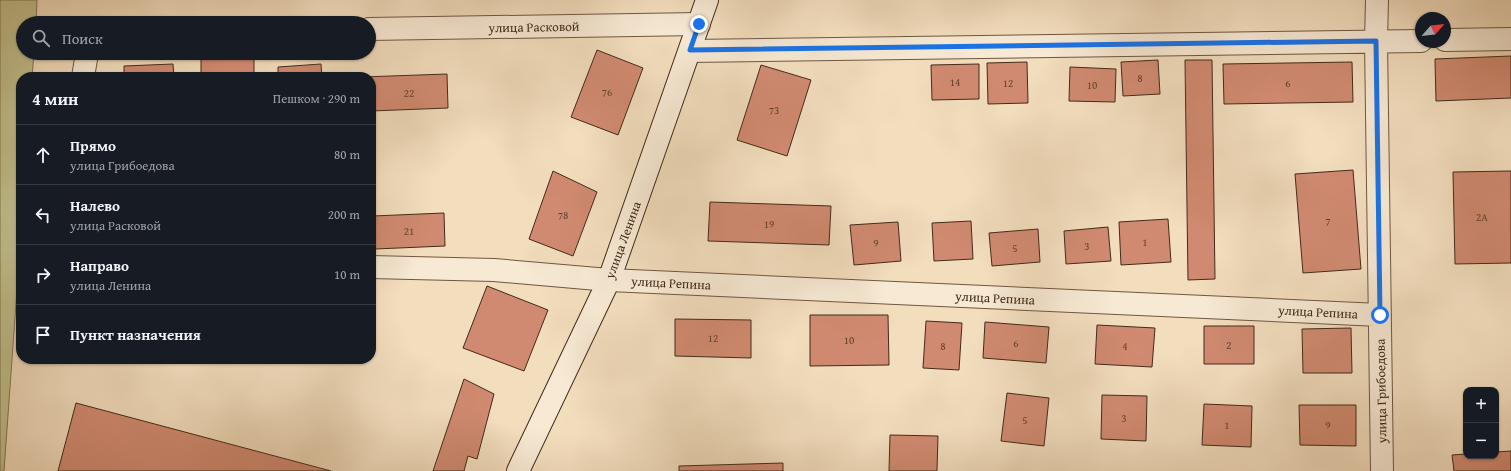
<!DOCTYPE html>
<html lang="ru">
<meta charset="utf-8">
<style>
body{margin:0;font-family:"Gentium Book Plus",serif;background:#242831;color:#f1f3f6}
.controls{position:absolute;right:12px;bottom:12px;display:grid;overflow:hidden;border-radius:8px;box-shadow:0 1px 3px #0004}
.controls button{width:36px;height:36px;display:grid;place-items:center;padding:0;border:0;border-bottom:1px solid #363941;background:#171b24;color:#f1f3f6;font:20px sans-serif}
.compass{position:absolute;left:1415px;top:12px;width:36px;height:36px;border-radius:50%;background:#171b24;box-shadow:0 1px 3px #0004;rotate:63deg}
.stop{position:absolute;width:12px;height:12px;margin:-9px;border:3px solid #1a73e8;border-radius:50%;background:#fff}
.stop.end{background:#1a73e8;border-color:#fff;box-shadow:0 1px 4px #0008}
.list{margin:0;padding:0;list-style:none}
h2{display:flex;justify-content:space-between;align-items:center;height:52px;margin:0;padding:0 16px;font-size:17px}
h2 small{font-size:13px;font-weight:400;color:#9ea1a6}
.list li{display:grid;grid-template-columns:26px 1fr auto;gap:12px;align-items:center;box-sizing:border-box;height:60px;padding:0 16px;border-top:1px solid #363941}
.list b{display:block;font-size:15px;white-space:nowrap}
.list p{margin:0;font-size:13px;white-space:nowrap;color:#9ea1a6}
.list em{font-size:13px;font-style:normal;color:#9ea1a6}
.icon{flex:none;width:22px;height:22px;fill:none;stroke:currentColor;stroke-width:2;stroke-linecap:round;stroke-linejoin:round}
.map{position:relative;flex:none;width:1511px;height:471px;overflow:hidden}
.search{position:absolute;background:#171b24;box-shadow:0 1px 3px #0004;left:16px;top:16px;width:360px;height:44px;display:flex;align-items:center;gap:10px;box-sizing:border-box;padding:0 14px;border-radius:22px;color:#9ea1a6;font-size:15px}
.panel{position:absolute;background:#171b24;box-shadow:0 1px 3px #0004;left:16px;top:72px;width:360px;height:292px;border-radius:16px}
.map>svg:first-child{display:block}
.green{fill:#c1bf8c;stroke:#827452}
.building{fill:#d08a71;stroke:#432a18}
.lines{fill:none;stroke-linecap:round;stroke-linejoin:round}
.street-casing{stroke:#6f5741;stroke-width:24}
.secondary-casing{stroke:#432a18;stroke-width:24}
.street{stroke:#f7e9d4;stroke-width:22}
.secondary{stroke:#f7e9d4;stroke-width:22}
.route{stroke:#1a73e8;stroke-width:5}
.labels{text-anchor:middle;dominant-baseline:central;stroke-width:3;stroke-linejoin:round;paint-order:stroke}
.number-label{font-size:11px;fill:#66422e}
.street-label{font-size:13px;fill:#432a18;stroke:#f7e9d4}
</style>
<div class="map">
<svg width="1511" height="471" viewBox="0 0 1511 471">
<rect width="100%" height="100%" fill="#f2ddbd"/>
<filter id="stains"><feTurbulence type="fractalNoise" baseFrequency=".005" numOctaves="4"/><feColorMatrix values="0 0 0 0 .2 0 0 0 0 .09 0 0 0 0 .02 0 0 0 .5 -.17"/></filter>
<radialGradient id="worn" r=".72"><stop offset=".6" stop-color="#630" stop-opacity="0"/><stop offset="1" stop-color="#630" stop-opacity=".3"/></radialGradient>
<path class="green" d="M0,0h37l-1,23h-13v30h11l-2,24h-11v157l-17,237h-4z"/>
<path class="building" d="M597,50l46,18 -25,67 -47,-18z
M1511,56v42l-75,3 -1,-42z
M201,59h53v18h-53z
M1158,60l2,34 -37,2 -2,-34z
M1185,60h27l3,219 -27,1z
M1027,62l1,41 -40,1 -1,-41z
M1352,62l1,40 -129,2 -1,-40z
M173,64l1,13h-50v-11z
M321,64l1,13h-44v-10z
M979,64v35l-47,1 -1,-35z
M761,65l50,15 -24,76 -50,-16z
M1070,67l46,2 -1,33 -46,-1z
M447,74l1,34 -77,3v-34h-9z
M1353,170l8,99 -58,4 -8,-99z
M553,171l44,21 -24,64 -44,-17z
M1511,171v92l-56,1 -2,-92z
M710,202l121,4 -2,39 -121,-4z
M444,213l1,33 -70,3 -2,-33z
M1168,219l3,43 -50,3 -2,-43z
M971,221l2,38 -39,2 -2,-38z
M898,222l3,39 -47,4 -4,-40z
M1108,227l3,34 -45,3 -2,-33z
M1038,229l2,33 -48,4 -3,-33z
M487,286l61,24 -24,61 -61,-23z
M810,315h78l1,50 -79,1z
M675,319l76,1v38l-76,-2z
M926,321l36,2 -3,47 -36,-2z
M985,322l64,5 -3,36 -63,-5z
M1097,325l58,3 -3,39 -57,-3z
M1204,326h50v38h-50z
M1351,328l1,45h-49l-1,-44z
M464,379l30,15 -17,65 -9,-3 -4,15h-31z
M1007,393l42,5 -5,48 -43,-5z
M1102,395l45,1 -1,45 -45,-2z
M76,403l255,68h-273z
M1204,404l48,2 -1,41 -49,-2z
M1299,405h57v41l-56,-1z
M890,435l48,1 -1,35h-48z
M1511,451v20h-57l-2,-16 14,-1v2h30v-4z
M783,463v8h-104v-5z"/>
<g class="lines">
<g class="street-casing">
<path id="street" d="M1377,0l-1,41 6,430
M369,29l330,-5
M1445,40l66,-1
M690,51l731,-10
M83,77l4,-24
M371,267l123,3 115,10 771,35"/>
</g>
<g class="secondary-casing">
<path id="secondary" d="M518,471l91,-191 98,-280"/>
</g>
<use href="#street" class="street"/>
<use href="#secondary" class="secondary"/>
</g>
<g class="lines">
<path class="route" d="M699,24l-9,26 686,-9 4,274"/>
</g>
<g class="labels">
<g class="number-label">
<text x="1140" y="78">8</text>
<text x="955" y="82">14</text>
<text x="1008" y="83">12</text>
<text x="1288" y="83">6</text>
<text x="1092" y="85">10</text>
<text x="607" y="92">76</text>
<text x="409" y="93">22</text>
<text x="774" y="110">73</text>
<text x="563" y="215">78</text>
<text x="1482" y="217">2А</text>
<text x="1328" y="221">7</text>
<text x="769" y="224">19</text>
<text x="409" y="231">21</text>
<text x="1145" y="242">1</text>
<text x="876" y="243">9</text>
<text x="1087" y="246">3</text>
<text x="1015" y="248">5</text>
<text x="713" y="338">12</text>
<text x="849" y="340">10</text>
<text x="1016" y="343">6</text>
<text x="1229" y="345">2</text>
<text x="943" y="346">8</text>
<text x="1125" y="346">4</text>
<text x="1124" y="418">3</text>
<text x="1025" y="420">5</text>
<text x="1227" y="425">1</text>
<text x="1328" y="425">9</text>
</g>
<g class="street-label">
<text transform="translate(534 27) rotate(-1)">улица Расковой</text>
<text transform="translate(623 240) rotate(-70)">улица Ленина</text>
<text transform="translate(671 283) rotate(3)">улица Репина</text>
<text transform="translate(995 298) rotate(3)">улица Репина</text>
<text transform="translate(1318 312) rotate(3)">улица Репина</text>
<text transform="translate(1381 391) rotate(-91)">улица Грибоедова</text>
</g>
</g>
<rect width="100%" height="100%" filter="url(#stains)"/>
<rect width="100%" height="100%" fill="url(#worn)"/>
</svg>
<div class="controls">
<button>+</button>
<button>−</button>
</div>
<svg class="compass" viewBox="-18 -18 36 36"><path d="M0-13l5 13h-10z" fill="#e53935"/><path d="M0 13l5-13h-10z" fill="#9ea1a6"/></svg>
<div class="stop" style="left:1380px;top:315px"></div>
<div class="stop end" style="left:699px;top:24px"></div>
<div class="search"><svg class="icon" aria-label="search" viewBox="0 0 24 24"><circle cx="10" cy="10" r="6"/><path d="M15 15l6 6"/></svg>Поиск</div>
<section class="panel">
<h2>4 мин<small>Пешком · 290 m</small></h2>
<ul class="list">
<li><svg class="icon" aria-label="ahead" viewBox="0 0 24 24"><path d="M12 20V5M6 11l6-6 6 6"/></svg><div><b>Прямо</b><p>улица Грибоедова</p></div><em>80 m</em></li>
<li><svg class="icon" aria-label="left" viewBox="0 0 24 24"><path d="M17 20v-9H6M10 6l-5 5 5 5"/></svg><div><b>Налево</b><p>улица Расковой</p></div><em>200 m</em></li>
<li><svg class="icon" aria-label="right" viewBox="0 0 24 24"><path d="M7 20v-9h11M14 6l5 5-5 5"/></svg><div><b>Направо</b><p>улица Ленина</p></div><em>10 m</em></li>
<li><svg class="icon" aria-label="arrive" viewBox="0 0 24 24"><path d="M6 21V4h12l-3 4 3 4H6"/></svg><div><b>Пункт назначения</b></div></li>
</ul>
</section>
</div>
